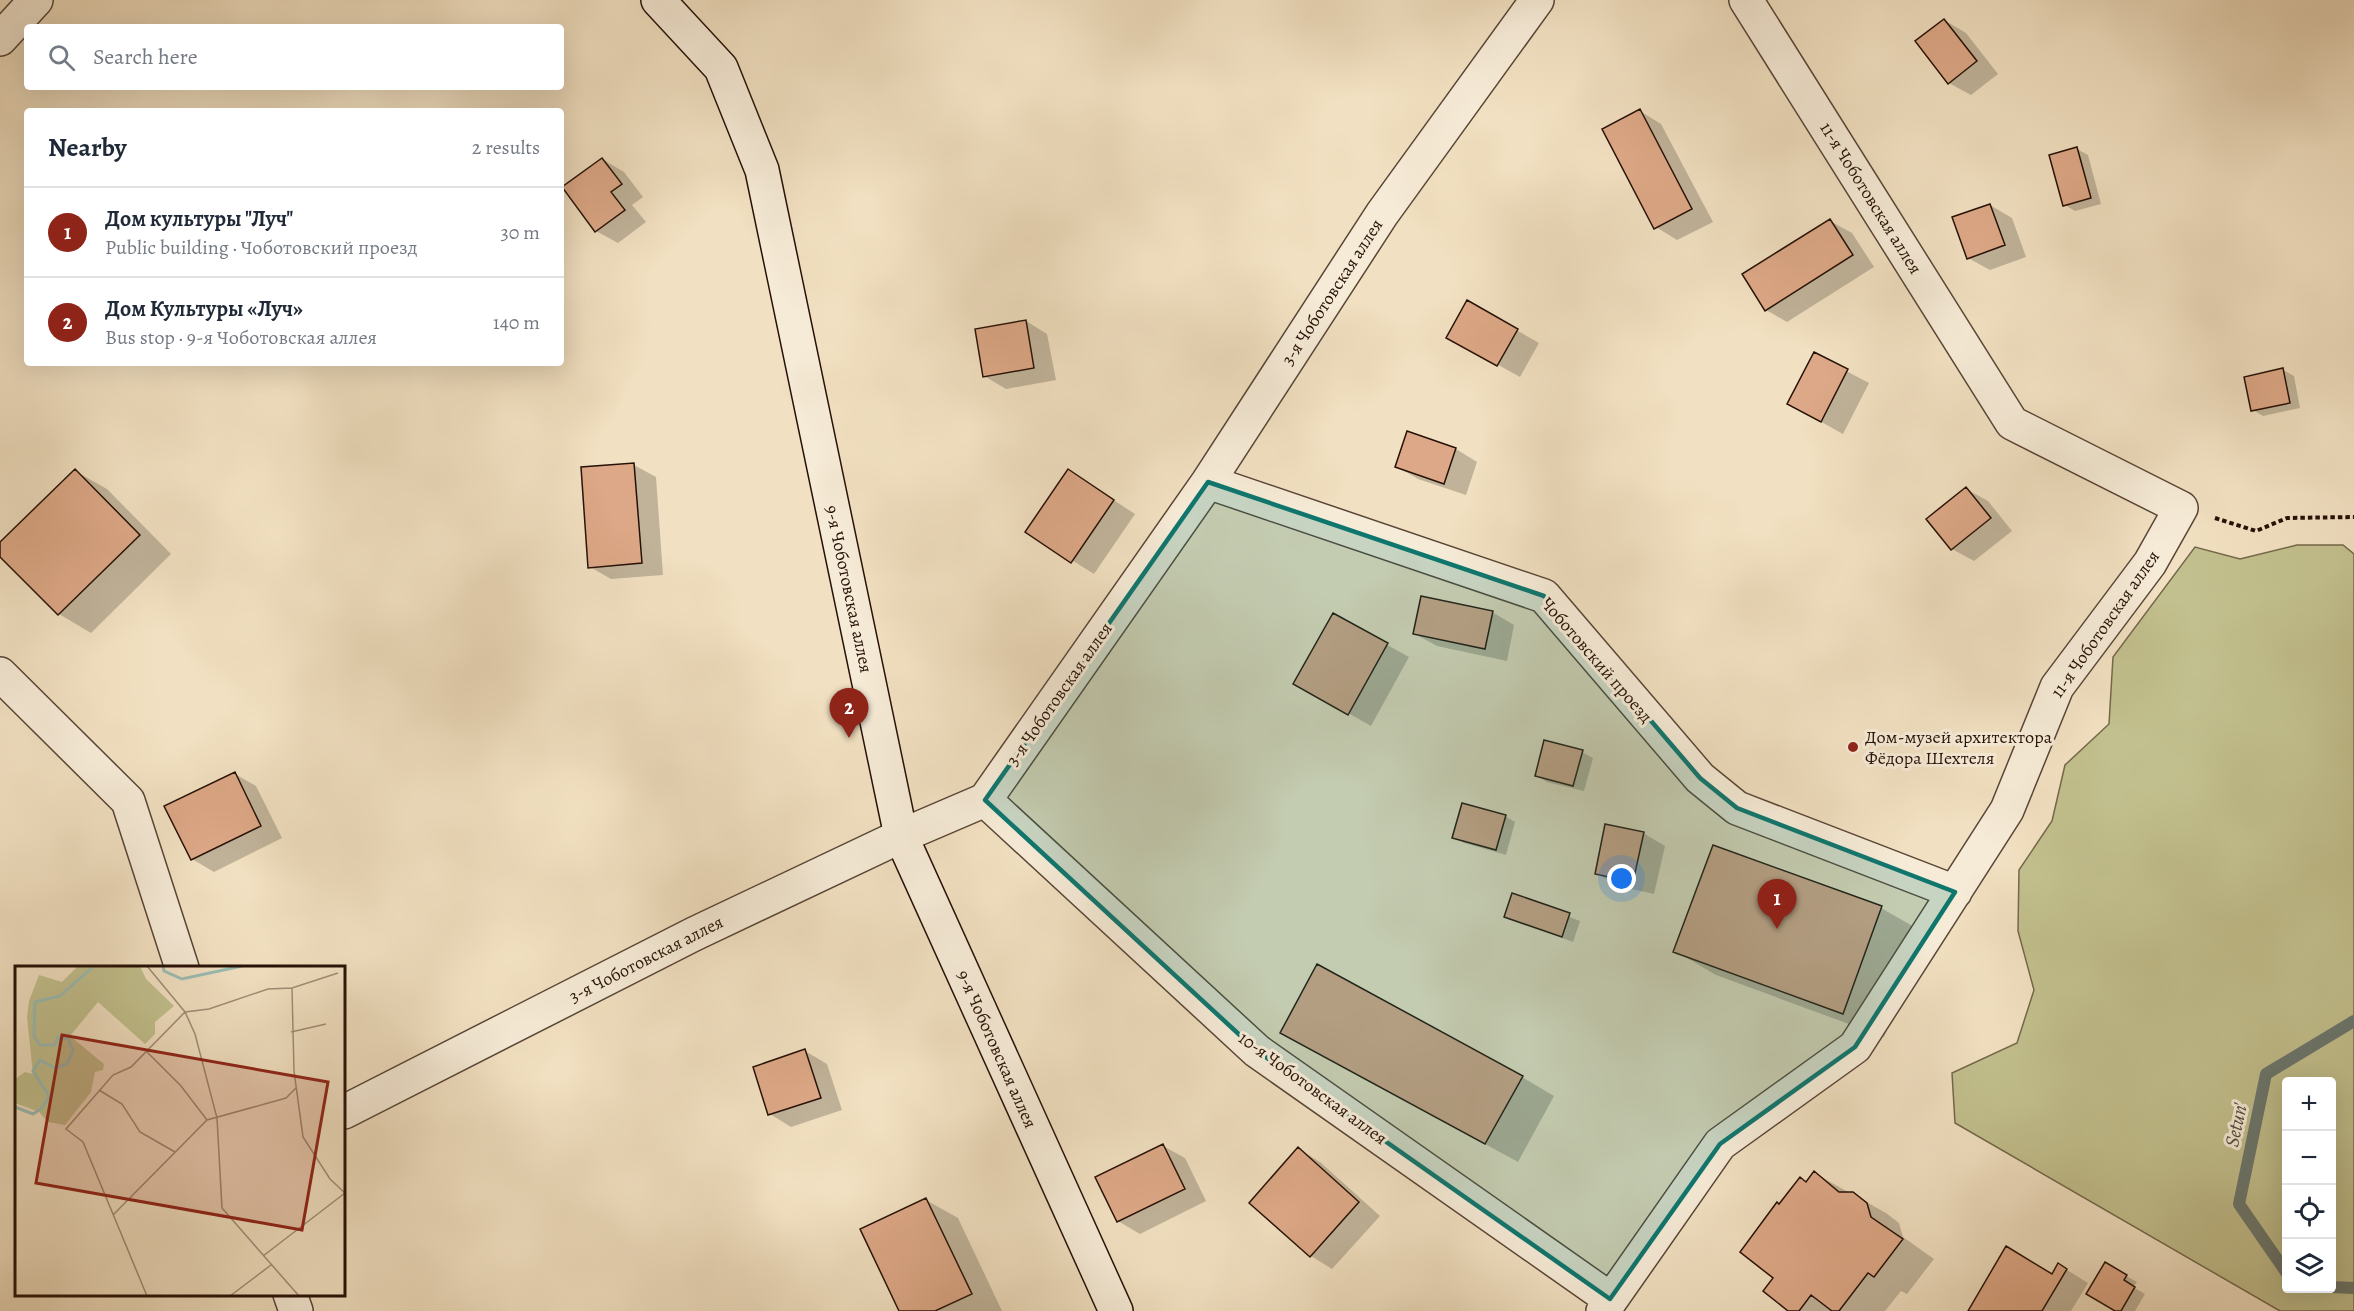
<!DOCTYPE html>
<meta charset="utf-8">
<style>
body{margin:0;font-family:Alegreya,serif;background:#f2f2f3;color:#1f2937}
.controls{position:absolute;right:18px;bottom:18px;display:grid;overflow:hidden;border-radius:6px;box-shadow:0 6px 24px #0002}
.controls button{width:54px;height:54px;display:grid;place-items:center;padding:0;border:0;border-bottom:2px solid #e0e1e3;background:#fff;color:#1f2937;font:30px sans-serif}
.you{position:absolute;left:1622px;top:879px;width:21px;height:21px;margin:-15px;border:4px solid #fff;border-radius:50%;background:#1a73e8;box-shadow:0 0 0 9px #1a73e833}
.badge{display:grid;place-items:center;width:39px;height:39px;border-radius:50%;background:#8f2418;color:#fff;font-size:20px;font-weight:700}
.pin{position:absolute;translate:-50% -50px;filter:drop-shadow(0 2px 3px #0008)}
.pin::after{content:'';position:absolute;top:32px;width:21px;height:18px;background:inherit;clip-path:polygon(0 0,100% 0,50% 100%)}
.list{margin:0;padding:0;list-style:none}
h2{display:flex;justify-content:space-between;align-items:center;height:78px;margin:0;padding:0 24px;font-size:26px}
h2 small{font-size:20px;font-weight:400;color:#747a83}
.list li{display:grid;grid-template-columns:39px 1fr auto;gap:18px;align-items:center;box-sizing:border-box;height:90px;padding:0 24px;border-top:2px solid #e0e1e3}
.list b{display:block;font-size:22px;white-space:nowrap}
.list p{margin:0;font-size:20px;white-space:nowrap;color:#747a83}
.list em{font-size:20px;font-style:normal;color:#747a83}
.icon{flex:none;width:33px;height:33px;fill:none;stroke:currentColor;stroke-width:2;stroke-linecap:round;stroke-linejoin:round}
.map{position:relative;flex:none;width:2354px;height:1311px;overflow:hidden}
.search{position:absolute;background:#fff;box-shadow:0 6px 24px #0002;left:24px;top:24px;width:540px;height:66px;display:flex;align-items:center;gap:15px;box-sizing:border-box;padding:0 21px;border-radius:6px;color:#747a83;font-size:22px}
.panel{position:absolute;background:#fff;box-shadow:0 6px 24px #0002;left:24px;top:108px;width:540px;height:258px;border-radius:6px}
.map>svg:first-child{display:block}
.green{fill:#c2c08e;stroke:#74684a;stroke-width:1.5;fill-rule:evenodd}
.shadow{fill:#0003}
.lines{fill:none;stroke-linecap:round;stroke-linejoin:round}
.stream{stroke:#6c786f;stroke-width:12}
.building{fill:#dda887;stroke:#261107;stroke-width:1.5}
.street-casing{stroke:#594536;stroke-width:36}
.secondary-casing{stroke:#261107;stroke-width:36}
.path{stroke:#261107;stroke-width:4;stroke-dasharray:4.5 3;stroke-linecap:butt}
.street{stroke:#f6ebd7;stroke-width:33}
.secondary{stroke:#f6ebd7;stroke-width:33}
.marked{fill:#0f766e;fill-opacity:0.2;stroke:#0f766e;stroke-width:4.5;stroke-linejoin:round}
.poi-dot{fill:#8f2418;stroke:#f6ebd7;stroke-width:2}
.labels{text-anchor:middle;dominant-baseline:central;stroke-width:6;stroke-linejoin:round;paint-order:stroke}
.street-label{font-size:18px;fill:#261107;stroke:#f6ebd7}
.poi-label{font-size:18px;fill:#261107;stroke:#f6ebd7;text-anchor:start}
.water-label{font-size:20px;font-style:italic;fill:#4f4d44;stroke:#f6ebd7}
.inset-river{fill:none;stroke:#9bbdb4;stroke-width:3}
.inset-road{fill:none;stroke:#a08d77;stroke-width:1.5}
.view{fill:#8f2418;fill-opacity:0.15;stroke:#8f2418;stroke-width:3}
.inset-edge{fill:none;stroke:#261107;stroke-width:3}
</style>
<div class="map">
<svg width="2354" height="1311" viewBox="0 0 2354 1311">
<rect width="100%" height="100%" fill="#f1e0c1"/>
<filter id="stains"><feTurbulence type="fractalNoise" baseFrequency=".00333" numOctaves="4"/><feColorMatrix values="0 0 0 0 .2 0 0 0 0 .09 0 0 0 0 .02 0 0 0 .5 -.17"/></filter>
<radialGradient id="worn" r=".72"><stop offset=".6" stop-color="#630" stop-opacity="0"/><stop offset="1" stop-color="#630" stop-opacity=".3"/></radialGradient>
<path class="green" d="M2297,545h46l11,9v757h-74l-325,-188 -3,-50 65,-30 17,-53 -16,-59 1,-61 33,-49 13,-56 44,-41 4,-67 82,-110 45,12zM2286,1082h46v206h-46z"/>
<path class="shadow" d="M1944,20l22,13 32,41 -27,21 -22,-12z
M1640,111l21,13 52,98 -36,18 -21,-13z
M2077,149l11,6 13,49 -26,7 -10,-6z
M602,159l22,13 19,25 -11,8 14,17 -28,21 -22,-12z
M1990,205l22,13 14,39 -36,13 -22,-12z
M1830,221l22,12 22,34 -87,55 -21,-12z
M1467,302l72,41 -19,34 -72,-40z
M1026,321l21,13 9,46 -50,9 -22,-13z
M1814,354l55,29 -26,51 -54,-30z
M2283,370l11,6 6,32 -37,8 -10,-6z
M1408,433l48,16 21,13 -11,33 -48,-16 -22,-13z
M634,465l22,12 7,98 -52,4 -21,-12z
M75,471l32,18 64,65 -80,79 -32,-19 -59,-59v-10z
M1069,471l66,43 -41,60 -67,-42z
M1966,489l22,12 24,30 -38,30 -22,-12z
M1492,612l22,13 -7,36 -70,-15 -22,-12z
M1333,615l76,42 -38,69 -76,-43z
M1582,752l11,6 -9,33 -37,-9 -10,-6z
M235,774l21,12 26,52 -68,34 -22,-13z
M1505,816l10,6 -9,33 -42,-12 -10,-6z
M1643,833l22,13 -11,48 -36,-8 -22,-13z
M1713,846l168,62 42,24 -39,105 -168,-62 -41,-24z
M1513,895l67,26 -7,21 -68,-26z
M805,1051l22,13 15,46 -51,17 -21,-13z
M1314,1051l208,26 32,19 -36,66z
M1163,1146l22,12 21,43 -66,33 -22,-13z
M1299,1149l21,13 60,54 -48,53 -21,-13z
M1814,1173l72,40 13,10 4,14 31,22 -27,35 -6,-3 -16,20h-94l-15,-33 4,-72z
M926,1200l32,18 44,93h-102z
M2105,1264l32,18 -4,5 12,7 -10,17h-17z
M2059,1265l29,18 -17,28h-101l83,-35z"/>
<g class="lines">
<path class="stream" d="M2286,1272l-47,-68 27,-130 88,-53
M2332,1287l22,1"/>
</g>
<path class="building" d="M1944,19l33,42 -29,23 -33,-43z
M1640,109l52,100 -38,20 -52,-100z
M2077,147l14,51 -28,8 -14,-51z
M602,158l20,26 -11,8 14,18 -30,22 -33,-45z
M1990,204l15,41 -38,14 -15,-42z
M1830,219l23,36 -88,56 -23,-37z
M1467,300l51,29 -21,37 -51,-28z
M1026,320l8,48 -51,9 -8,-48z
M1814,352l34,17 -27,53 -34,-18z
M2283,368l7,35 -39,8 -7,-34z
M1407,431l49,17 -12,36 -49,-17z
M634,463l8,100 -54,5 -7,-101z
M75,469l65,66 -82,80 -58,-58v-15z
M1068,469l46,31 -43,63 -46,-31z
M1966,487l25,31 -40,32 -25,-31z
M1421,596l72,15 -8,38 -72,-15z
M1333,613l55,30 -40,72 -55,-31z
M1544,740l39,10 -10,36 -38,-10z
M235,772l26,54 -70,34 -27,-54z
M1462,803l44,12 -10,35 -44,-12z
M1605,824l39,8 -11,50 -38,-8z
M1713,845l169,61 -39,108 -170,-62z
M1512,893l58,20 -8,24 -58,-20z
M1317,964l206,112 -38,68 -205,-111z
M805,1049l16,49 -53,17 -15,-48z
M1163,1144l22,45 -68,33 -22,-45z
M1298,1147l61,55 -49,55 -61,-54z
M1814,1171l25,21h14l14,11 4,14 32,22 -29,38 -6,-4 -29,38h-7l-21,-16 -12,16h-11l-25,-20 10,-13 -33,-26 37,-50 2,2 21,-27 6,5z
M926,1198l46,96 -37,17h-36l-39,-82z
M2006,1246l46,28 6,-11 9,6 -25,42h-74z
M2105,1262l22,13 -3,5 11,7 -14,24h-6l-29,-17z"/>
<g class="lines">
<g class="street-casing">
<path id="street" d="M0,39l36,-39
M1208,482l336,114 156,182 37,30 218,84
M0,674l128,127 54,167
M985,800l272,251 353,248
M344,1112l350,-178 207,-98 84,-36 223,-318 174,-268 155,-214
M290,1294l6,17
M1603,1311l117,-167 135,-97 152,-237 50,-123 93,-124 31,-55 -169,-85 -266,-423"/>
</g>
<g class="secondary-casing">
<path id="secondary" d="M658,0l63,68 41,102 139,666 215,475"/>
</g>
<path class="path" d="M2215,518l41,13 31,-13 67,-1"/>
<use href="#street" class="street"/>
<use href="#secondary" class="secondary"/>
</g>
<path class="marked" d="M1208,482l336,114 156,182 37,30 218,84 -100,155 -135,97 -110,155 -353,-248 -272,-251z"/>
<circle class="poi-dot" cx="1853" cy="747" r="6"/>
<g class="labels">
<g class="street-label">
<text transform="translate(1871 198) rotate(58)">11-я Чоботовская аллея</text>
<text transform="translate(1332 292) rotate(-57)">3-я Чоботовская аллея</text>
<text transform="translate(849 589) rotate(78)">9-я Чоботовская аллея</text>
<text transform="translate(2105 624) rotate(-55)">11-я Чоботовская аллея</text>
<text transform="translate(1597 660) rotate(49)">Чоботовский проезд</text>
<text transform="translate(1059 694) rotate(-55)">3-я Чоботовская аллея</text>
<text transform="translate(646 959) rotate(-27)">3-я Чоботовская аллея</text>
<text transform="translate(997 1049) rotate(66)">9-я Чоботовская аллея</text>
<text transform="translate(1313 1088) rotate(36)">10-я Чоботовская аллея</text>
</g>
<g class="poi-label">
<text x="1865" y="737">Дом-музей архитектора<tspan x="1865" dy="21">Фёдора Шехтеля</tspan></text>
</g>
<g class="water-label">
<text transform="translate(2236 1125) rotate(-78)">Setun'</text>
</g>
</g>
<g transform="translate(15 966)">
<rect width="330" height="330" fill="#f1e0c1"/>
<path d="M63,0h62l6,13 28,27 -19,16v12l-10,10 -47,-42 -28,34 34,28 -1,6 -8,2 -4,20 -26,33 -17,-3 -9,-10 -24,-9v-24l10,-7 8,2 -6,-57 2,-16 10,-26 23,7z" fill="#c2c08e"/>
<path class="inset-river" d="M148,0l1,5 18,8 60,-13M0,141l18,7 9,-6 7,-12 -16,-25 7,-11 15,8 12,-4 6,-14 -5,-11 -10,-2 -3,8h-15l-6,-9 1,-34 25,-6 34,-30"/>
<path class="inset-road" d="M132,0l38,46 10,22 22,84 5,90 77,88M277,22l2,83 9,66 27,42 15,14M276,66l35,-8M131,85l35,35 26,34M84,124l23,14 18,28 35,20M98,249l94,-95 79,-22 10,-10M248,290l82,-63M132,330l-64,-154 -17,-13 47,-54 18,-8 54,-55 24,-3 59,-20 24,-1 46,-15M215,330l41,-31"/>
<path class="view" d="M47,69l266,47 -26,148 -266,-47z"/>
<rect width="330" height="330" class="inset-edge"/>
</g>
<rect width="100%" height="100%" filter="url(#stains)"/>
<rect width="100%" height="100%" fill="url(#worn)"/>
</svg>
<div class="controls">
<button>+</button>
<button>−</button>
<button><svg class="icon" aria-label="locate" viewBox="0 0 24 24"><circle cx="12" cy="12" r="6"/><path d="M12 2v4M12 18v4M2 12h4M18 12h4"/></svg></button>
<button><svg class="icon" aria-label="layers" viewBox="0 0 24 24"><path d="M12 4l9 5-9 5-9-5zM3 14l9 5 9-5"/></svg></button>
</div>
<div class="you"></div>
<div class="pin badge" style="left:1777px;top:929px">1</div>
<div class="pin badge" style="left:849px;top:738px">2</div>
<div class="search"><svg class="icon" aria-label="search" viewBox="0 0 24 24"><circle cx="10" cy="10" r="6"/><path d="M15 15l6 6"/></svg>Search here</div>
<section class="panel">
<h2>Nearby<small>2 results</small></h2>
<ul class="list">
<li><span class="badge">1</span><div><b>Дом культуры &quot;Луч&quot;</b><p>Public building · Чоботовский проезд</p></div><em>30 m</em></li>
<li><span class="badge">2</span><div><b>Дом Культуры «Луч»</b><p>Bus stop · 9-я Чоботовская аллея</p></div><em>140 m</em></li>
</ul>
</section>
</div>
